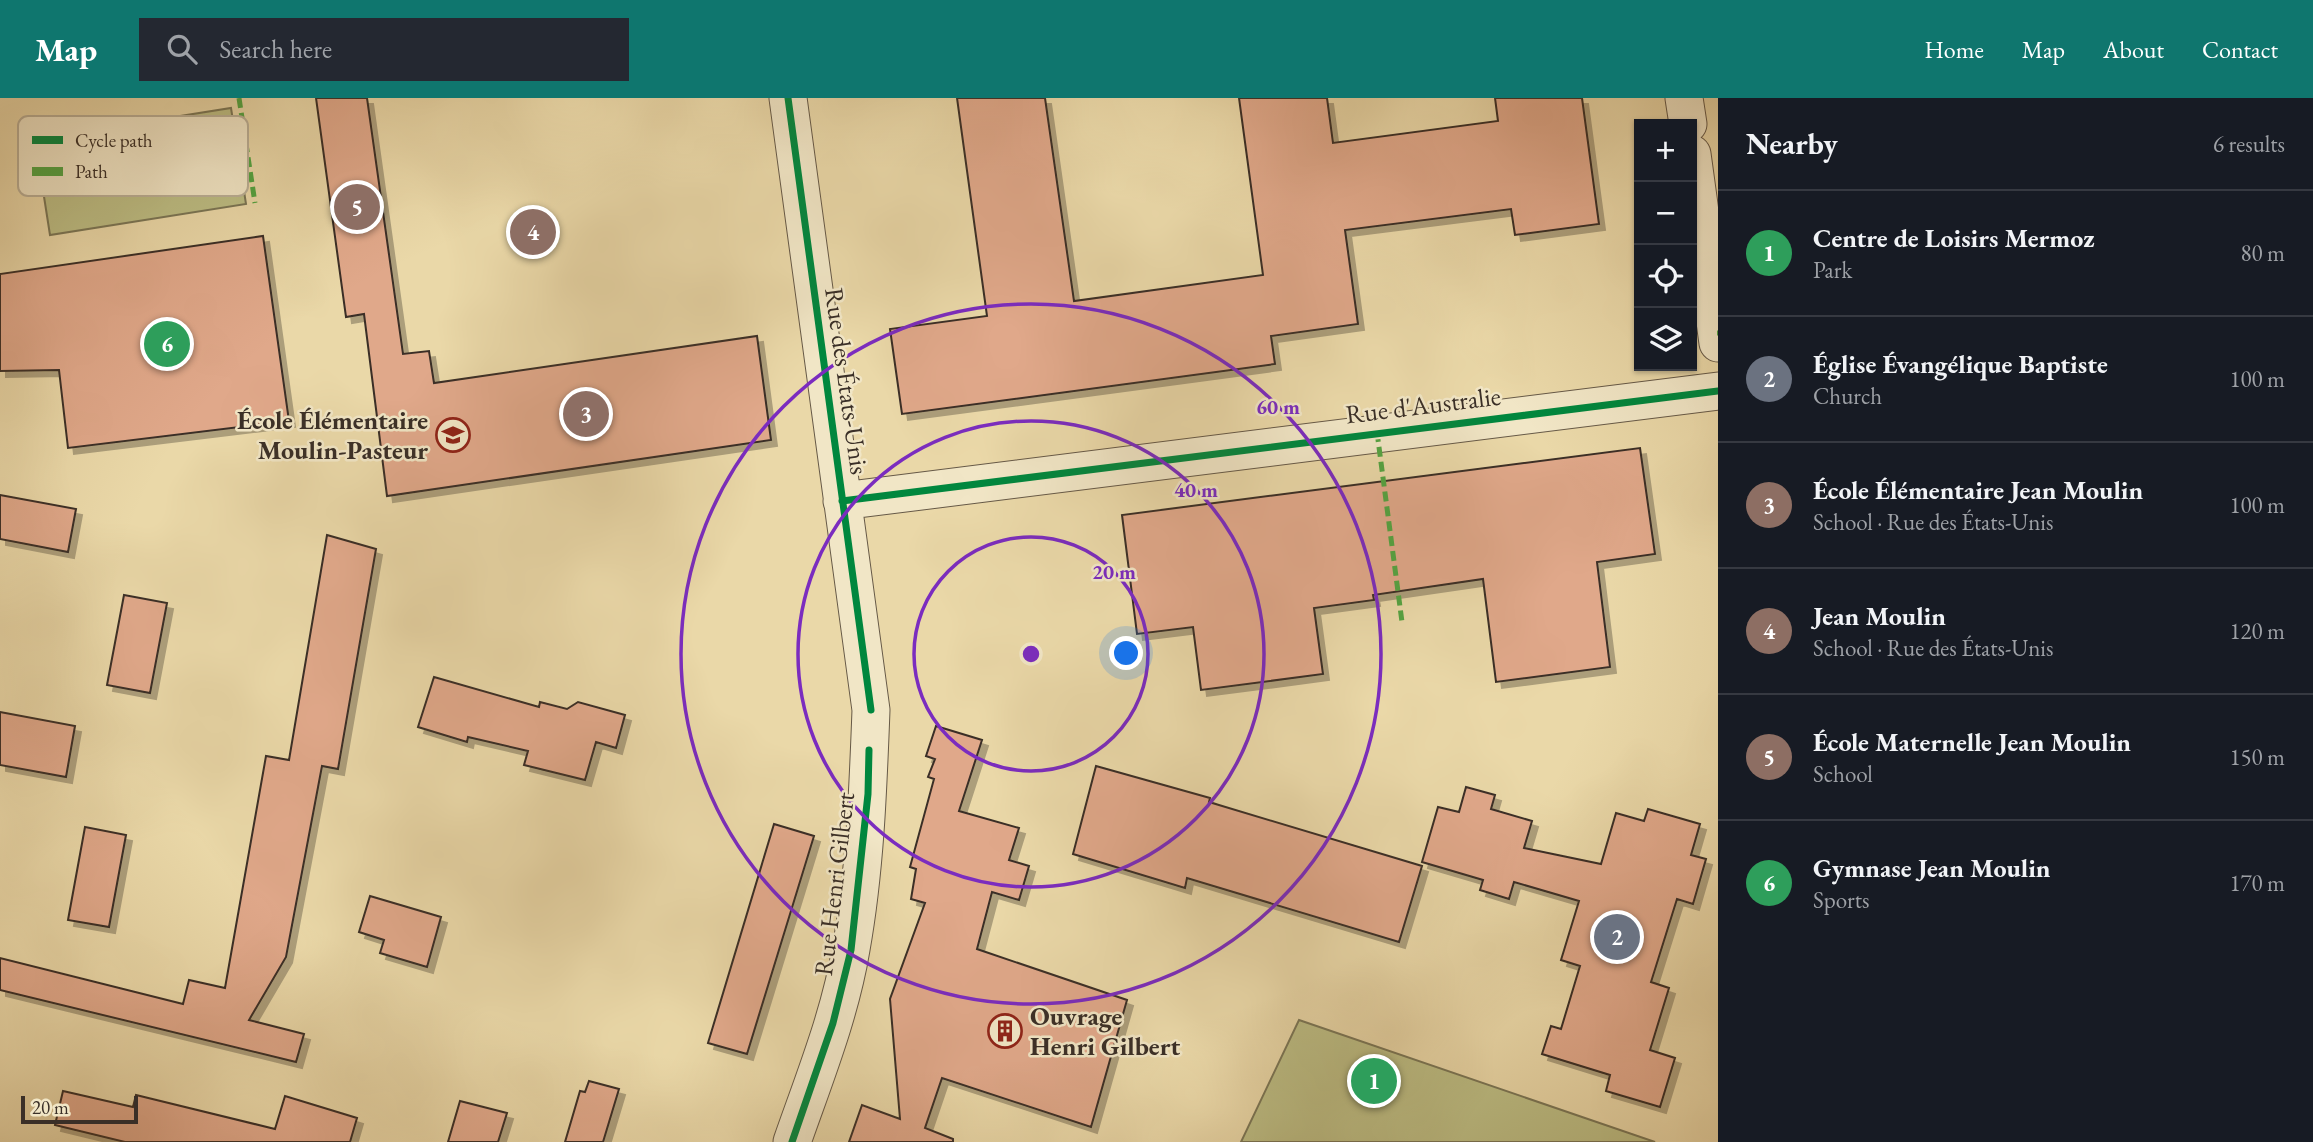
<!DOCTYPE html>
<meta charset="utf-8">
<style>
body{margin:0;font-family:"EB Garamond",serif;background:#242831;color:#f1f3f6}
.controls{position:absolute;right:21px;top:21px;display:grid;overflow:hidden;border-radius:0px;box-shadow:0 2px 5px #0004}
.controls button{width:63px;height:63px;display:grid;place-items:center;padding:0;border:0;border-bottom:2px solid #363941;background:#171b24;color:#f1f3f6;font:35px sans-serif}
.scale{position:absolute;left:21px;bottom:18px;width:117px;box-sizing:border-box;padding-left:7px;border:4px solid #3a2f27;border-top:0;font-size:19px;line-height:24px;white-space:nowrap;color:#3a2f27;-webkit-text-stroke:5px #f1e6c6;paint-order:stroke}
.you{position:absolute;left:1127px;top:556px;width:24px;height:24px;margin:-18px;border:5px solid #fff;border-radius:50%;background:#1a73e8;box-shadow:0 0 0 10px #1a73e833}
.badge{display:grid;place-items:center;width:46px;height:46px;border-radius:50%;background:#0f766e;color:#fff;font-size:23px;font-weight:700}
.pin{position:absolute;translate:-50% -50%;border:4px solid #fff;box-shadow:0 2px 7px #0006}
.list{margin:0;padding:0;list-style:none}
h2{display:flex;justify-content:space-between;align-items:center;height:91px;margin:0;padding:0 28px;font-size:30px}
h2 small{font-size:23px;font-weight:400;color:#9ea1a6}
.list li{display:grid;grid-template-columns:46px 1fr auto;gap:21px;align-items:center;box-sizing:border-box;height:126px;padding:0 28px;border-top:2px solid #363941}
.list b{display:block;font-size:26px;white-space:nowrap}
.list p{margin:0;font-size:23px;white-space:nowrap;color:#9ea1a6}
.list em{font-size:23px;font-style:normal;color:#9ea1a6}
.icon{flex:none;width:38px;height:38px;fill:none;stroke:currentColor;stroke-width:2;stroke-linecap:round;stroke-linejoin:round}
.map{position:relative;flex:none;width:1718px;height:1044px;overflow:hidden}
header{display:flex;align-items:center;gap:42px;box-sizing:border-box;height:98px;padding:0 35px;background:#0f766e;color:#fff}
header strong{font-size:33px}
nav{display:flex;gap:38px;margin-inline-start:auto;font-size:24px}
.search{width:490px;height:63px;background:#242831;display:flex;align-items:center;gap:18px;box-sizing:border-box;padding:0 24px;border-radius:0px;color:#9ea1a6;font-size:26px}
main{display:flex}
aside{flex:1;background:#171b24}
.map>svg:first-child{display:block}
.green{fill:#bcbd84;stroke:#7b7656;stroke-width:2}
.building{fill:#e0a88a;stroke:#3a2f27;stroke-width:2;filter:url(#shadow)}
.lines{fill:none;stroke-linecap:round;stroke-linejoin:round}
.street-casing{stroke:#665947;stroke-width:39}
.street{stroke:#f1e6c6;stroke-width:37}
.quiet{stroke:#54a442;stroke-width:5;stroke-dasharray:10 5;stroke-linecap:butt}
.cycleway-casing{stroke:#f1e6c6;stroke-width:11}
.cycleway{stroke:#00873e;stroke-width:7}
.ring{fill:none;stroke:#7b2cbf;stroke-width:3.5}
.labels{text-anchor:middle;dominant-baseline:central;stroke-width:5;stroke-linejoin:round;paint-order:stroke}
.street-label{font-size:26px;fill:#3a2f27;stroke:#f1e6c6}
.poi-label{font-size:26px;font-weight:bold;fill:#3a2f27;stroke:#f1e6c6;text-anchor:end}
.key{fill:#f1e6c6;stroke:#baaf96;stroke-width:2}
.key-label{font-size:19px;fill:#3a2f27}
.centre{fill:#7b2cbf;stroke:#f1e6c6;stroke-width:3.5}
.ring-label{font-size:21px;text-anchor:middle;font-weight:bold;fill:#7b2cbf;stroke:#f1e6c6;stroke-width:5;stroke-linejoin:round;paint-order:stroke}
</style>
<header>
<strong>Map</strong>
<div class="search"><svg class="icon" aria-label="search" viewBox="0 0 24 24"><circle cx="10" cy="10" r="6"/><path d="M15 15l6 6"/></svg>Search here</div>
<nav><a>Home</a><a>Map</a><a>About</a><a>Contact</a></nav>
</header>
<main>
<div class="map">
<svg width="1718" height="1044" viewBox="0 0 1718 1044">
<defs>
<filter id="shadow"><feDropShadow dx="6" dy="6" stdDeviation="0" flood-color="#0004"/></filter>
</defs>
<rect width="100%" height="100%" fill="#ead8a8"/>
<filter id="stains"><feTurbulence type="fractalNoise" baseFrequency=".00286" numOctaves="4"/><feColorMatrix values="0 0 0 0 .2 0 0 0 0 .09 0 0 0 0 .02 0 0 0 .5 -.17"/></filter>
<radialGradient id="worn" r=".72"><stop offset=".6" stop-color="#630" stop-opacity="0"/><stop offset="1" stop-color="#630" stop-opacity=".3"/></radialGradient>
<path class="green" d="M231,10l15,96 -196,31 -15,-96z
M1299,922l356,122h-414z"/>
<path class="building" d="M316,0h51l36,256 26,-3 5,32 323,-47 14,104 -384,56 -23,-182 -18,3z
M957,0h88l29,203 189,-26 -24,-177h88l6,45 165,-22 -3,-23h87l17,126 -84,11 -4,-26 -166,21 13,94 -87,12 4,28 -373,50 -12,-85 97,-13z
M263,138l26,185 -221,27 -9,-78 -59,1v-97z
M1640,350l15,106 -58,8 13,105 -114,15 -13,-103 -110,16 1,5 -60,8 9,66 -122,16 -8,-63 -56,7 -15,-119z
M0,397l76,14 -8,43 -68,-13z
M327,437l49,14 -38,220 -16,-3 -36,191 -37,63 55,14 -8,28 -296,-72v-32l183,46 6,-24 36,8 41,-232 23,4z
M124,497l43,8 -17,90 -43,-8z
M434,579l105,30 1,-5 27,7 11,-7 47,13 -9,33 -20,-6 -11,38 -61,-15 4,-14 -60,-14 -1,5 -49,-15z
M0,614l75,14 -9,51 -66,-12z
M936,628l46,14 -23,71 60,17 -10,32 20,6 -10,34 -27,-8 -15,57 150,51 -36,127 -149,-49 -17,50 28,11v3h-104l13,-37 38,14 -10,-120 35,-96 -14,-4 5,-30 -6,-2 24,-88 -6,-2 7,-18 -9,-3z
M1096,668l114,32 -1,4 213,64 -23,76 -212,-64 -2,10 -112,-34z
M1466,689l29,8 -4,14 41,12 -8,27 77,16 15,-51 28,8 4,-12 52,15 -9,31 15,4 -13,45 -16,-5 -26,83 18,6 -19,62 25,8 -15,49 -54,-16 4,-16 -68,-21 9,-28 10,3 19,-63 -19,-6 18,-59 -65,-19 -5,17 -29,-9 3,-10 -61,-18 16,-55 21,5z
M774,726l40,12 -67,218 -39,-11z
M85,729l41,8 -17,92 -41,-7z
M370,798l71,21 -14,50 -47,-14 4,-13 -25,-8z
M589,983l30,8 -16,53h-38l15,-51 5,1z
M63,993l70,16 3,-12 139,34 10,-33 72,22 -7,24h-225l-70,-17z
M460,1003l47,12 -9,29h-50z"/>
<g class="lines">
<g class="street-casing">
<path id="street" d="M788,0l83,612c-3,80 -6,161 -20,239 -11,66 -37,130 -59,193
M1684,0l4,26
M1692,56l26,189
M842,403l876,-110"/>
</g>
<use href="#street" class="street"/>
<path class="quiet" d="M239,0l16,105
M1717,235h1
M1377,334l25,190"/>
<g class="cycleway-casing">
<path id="cycleway" d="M788,0l83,612
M842,403l876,-110
M792,1044l41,-119 18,-73 17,-156 1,-44"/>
</g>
<use href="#cycleway" class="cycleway"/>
</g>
<g class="ring">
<circle cx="1031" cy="556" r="117"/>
<circle cx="1031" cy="556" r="233"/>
<circle cx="1031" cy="556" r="350"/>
</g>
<defs>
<g id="school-ring" transform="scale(1.75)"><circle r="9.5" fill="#f1e6c6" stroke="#8f2418" stroke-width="1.5"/><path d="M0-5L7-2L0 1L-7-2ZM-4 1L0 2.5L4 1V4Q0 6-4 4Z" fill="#8f2418"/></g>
<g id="building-ring" transform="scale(1.75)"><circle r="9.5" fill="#f1e6c6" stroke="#8f2418" stroke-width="1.5"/><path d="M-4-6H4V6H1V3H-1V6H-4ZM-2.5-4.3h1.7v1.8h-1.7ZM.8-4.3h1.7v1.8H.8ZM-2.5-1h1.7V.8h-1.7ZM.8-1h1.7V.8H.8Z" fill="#8f2418"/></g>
</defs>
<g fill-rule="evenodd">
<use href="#school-ring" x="453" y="337"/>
<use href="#building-ring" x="1005" y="933"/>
</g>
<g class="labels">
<g class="street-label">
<text transform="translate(847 283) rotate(82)">Rue des États-Unis</text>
<text transform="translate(1423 307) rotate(-7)">Rue d'Australie</text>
<text transform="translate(834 786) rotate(-83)">Rue Henri Gilbert</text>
</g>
<g class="poi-label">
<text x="428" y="322">École Élémentaire<tspan x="428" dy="30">Moulin-Pasteur</tspan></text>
<text x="1030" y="918" text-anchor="start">Ouvrage<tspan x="1030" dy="30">Henri Gilbert</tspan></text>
</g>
</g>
<rect x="18" y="18" width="230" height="80" rx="10" class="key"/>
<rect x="32" y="38" width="31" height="8" fill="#00873e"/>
<rect x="32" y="69" width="31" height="9" fill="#54a442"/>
<g class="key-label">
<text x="75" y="49">Cycle path</text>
<text x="75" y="80">Path</text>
</g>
<circle cx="1031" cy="556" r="10" class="centre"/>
<g class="ring-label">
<text x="1278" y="316">60 m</text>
<text x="1196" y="399">40 m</text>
<text x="1114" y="481">20 m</text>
</g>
<rect width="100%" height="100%" filter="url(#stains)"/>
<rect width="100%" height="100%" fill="url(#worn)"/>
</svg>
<div class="controls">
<button>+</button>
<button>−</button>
<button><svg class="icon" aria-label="locate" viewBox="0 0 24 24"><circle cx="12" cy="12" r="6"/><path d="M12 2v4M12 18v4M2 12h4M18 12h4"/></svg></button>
<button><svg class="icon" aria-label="layers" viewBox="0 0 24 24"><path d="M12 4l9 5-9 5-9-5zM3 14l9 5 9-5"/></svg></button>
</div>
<div class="scale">20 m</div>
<div class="you"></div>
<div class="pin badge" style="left:1374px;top:983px;background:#2e9e5b">1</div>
<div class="pin badge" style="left:1617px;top:839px;background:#6b7280">2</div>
<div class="pin badge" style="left:586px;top:316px;background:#8d6e63">3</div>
<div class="pin badge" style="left:533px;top:134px;background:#8d6e63">4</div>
<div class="pin badge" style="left:357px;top:109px;background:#8d6e63">5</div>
<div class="pin badge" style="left:167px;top:246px;background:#2e9e5b">6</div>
</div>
<aside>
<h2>Nearby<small>6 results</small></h2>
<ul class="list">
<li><span class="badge" style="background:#2e9e5b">1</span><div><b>Centre de Loisirs Mermoz</b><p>Park</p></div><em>80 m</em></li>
<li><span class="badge" style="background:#6b7280">2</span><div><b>Église Évangélique Baptiste</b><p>Church</p></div><em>100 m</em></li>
<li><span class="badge" style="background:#8d6e63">3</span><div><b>École Élémentaire Jean Moulin</b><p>School · Rue des États-Unis</p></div><em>100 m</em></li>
<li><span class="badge" style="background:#8d6e63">4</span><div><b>Jean Moulin</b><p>School · Rue des États-Unis</p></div><em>120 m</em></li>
<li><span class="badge" style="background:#8d6e63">5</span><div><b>École Maternelle Jean Moulin</b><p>School</p></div><em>150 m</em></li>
<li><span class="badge" style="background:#2e9e5b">6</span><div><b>Gymnase Jean Moulin</b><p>Sports</p></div><em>170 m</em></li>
</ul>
</aside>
</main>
